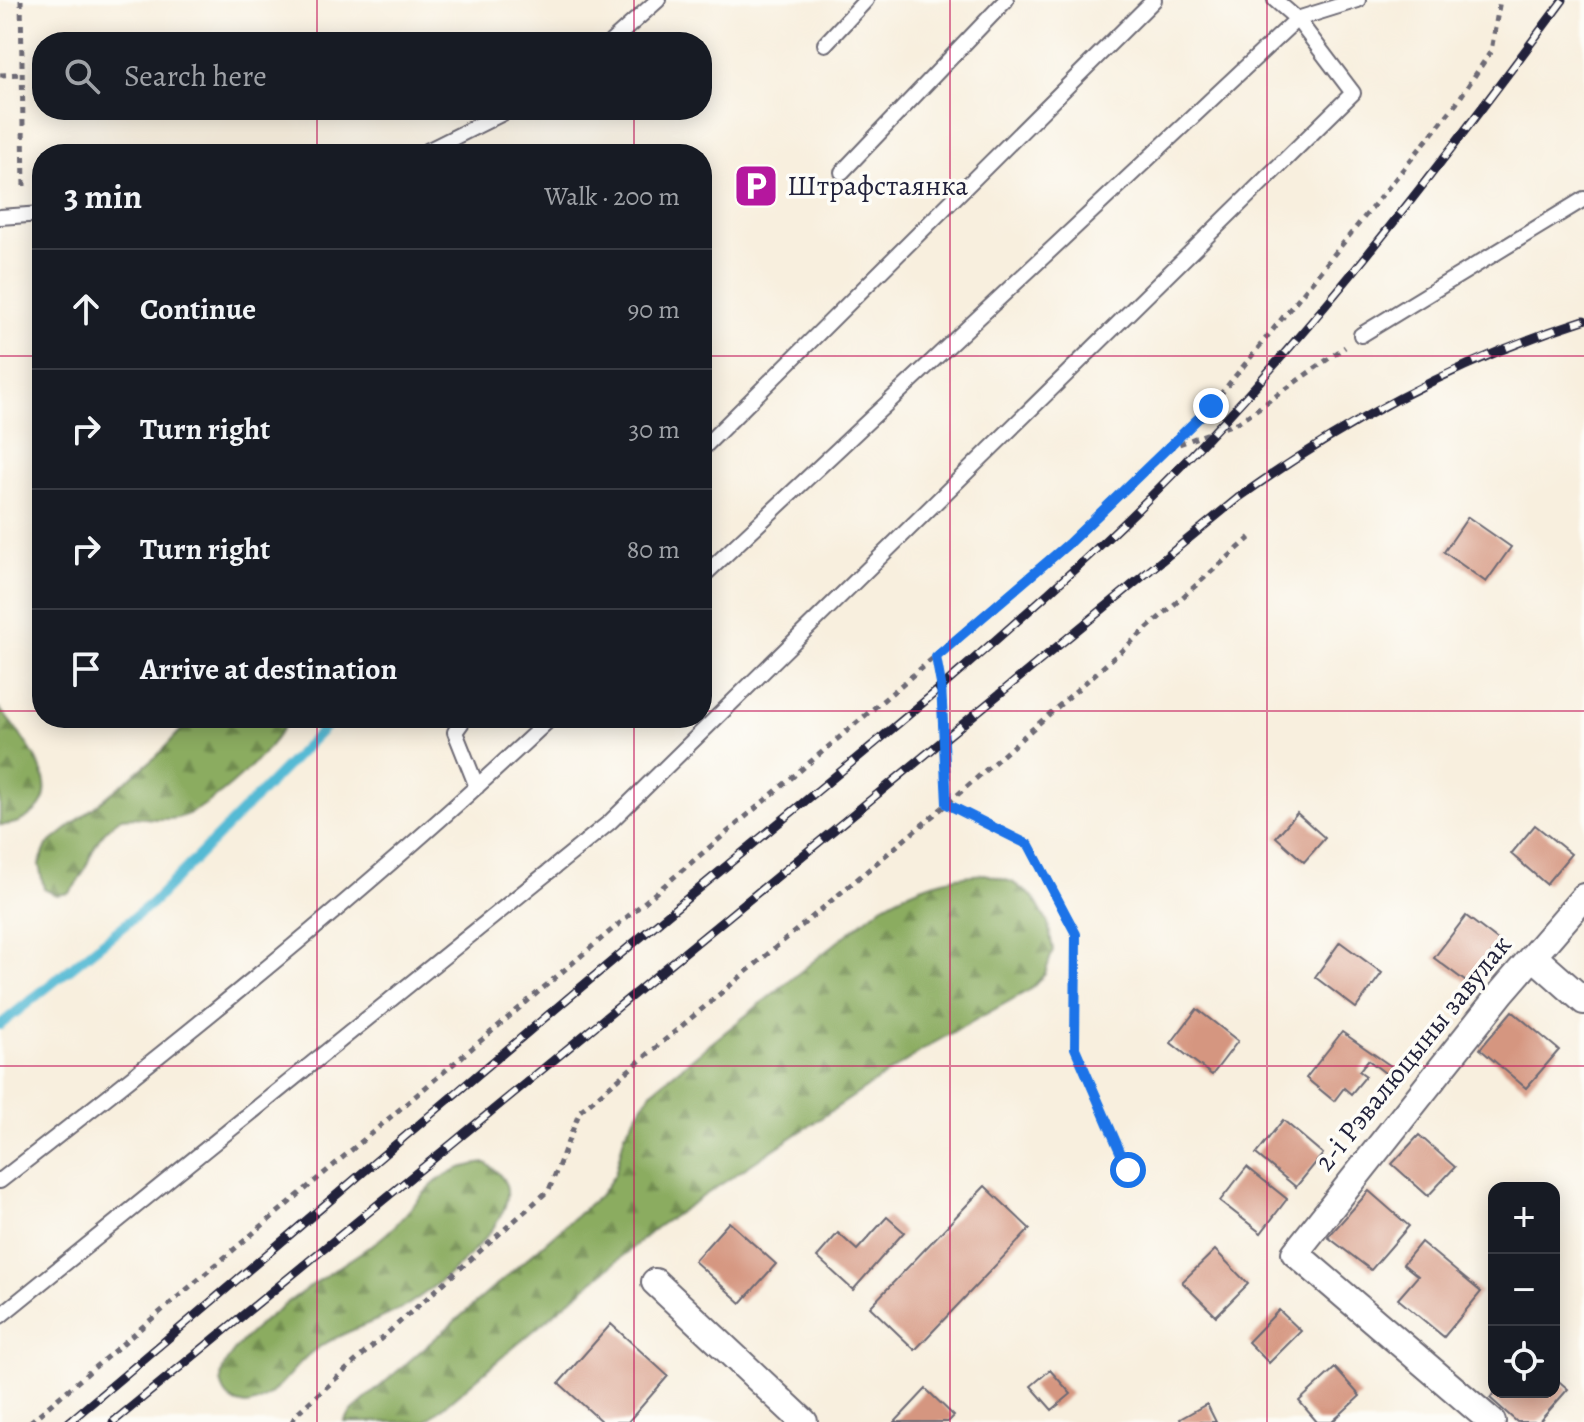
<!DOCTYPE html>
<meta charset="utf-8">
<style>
body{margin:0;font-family:Alegreya,serif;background:#20242c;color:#f1f3f6}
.controls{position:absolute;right:24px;bottom:24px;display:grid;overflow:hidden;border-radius:16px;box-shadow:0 4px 20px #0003}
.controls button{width:72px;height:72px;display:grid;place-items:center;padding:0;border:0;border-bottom:2px solid #363941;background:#171b24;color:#f1f3f6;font:40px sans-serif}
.stop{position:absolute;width:24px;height:24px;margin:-18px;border:6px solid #1a73e8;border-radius:50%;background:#fff}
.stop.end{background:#1a73e8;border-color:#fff;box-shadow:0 2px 8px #0008}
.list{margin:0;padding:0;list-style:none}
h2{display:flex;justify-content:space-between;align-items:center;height:104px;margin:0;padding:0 32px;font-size:34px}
h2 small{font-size:26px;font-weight:400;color:#9ea1a6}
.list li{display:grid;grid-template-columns:52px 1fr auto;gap:24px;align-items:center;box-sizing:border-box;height:120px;padding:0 32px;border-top:2px solid #363941}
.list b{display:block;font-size:30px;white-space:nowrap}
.list em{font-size:26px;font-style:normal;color:#9ea1a6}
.icon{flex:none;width:44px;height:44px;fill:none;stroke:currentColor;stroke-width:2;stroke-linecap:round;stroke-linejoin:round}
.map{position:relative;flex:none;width:1584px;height:1422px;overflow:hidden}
.search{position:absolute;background:#171b24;box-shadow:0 4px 20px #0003;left:32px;top:32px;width:680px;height:88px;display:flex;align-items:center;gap:20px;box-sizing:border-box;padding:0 28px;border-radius:32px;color:#9ea1a6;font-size:30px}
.panel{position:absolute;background:#171b24;box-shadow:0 4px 20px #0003;left:32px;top:144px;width:680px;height:584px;border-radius:32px}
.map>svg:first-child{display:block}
.forest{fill:url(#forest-firs);stroke:#56674e;stroke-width:2}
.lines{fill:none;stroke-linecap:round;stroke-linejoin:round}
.stream{stroke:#55bad4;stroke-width:10}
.building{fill:#d59680}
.lane-casing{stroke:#6d6a74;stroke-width:18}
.street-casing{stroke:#6d6a74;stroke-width:30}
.path{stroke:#6d6a74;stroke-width:5;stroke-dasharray:6 6;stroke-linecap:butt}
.lane{stroke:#fff;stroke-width:14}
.street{stroke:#fff;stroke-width:26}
.rail-casing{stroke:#22223b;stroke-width:9}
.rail{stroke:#fdfcf7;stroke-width:6;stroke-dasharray:18;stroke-linecap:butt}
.route{stroke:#1a73e8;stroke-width:10}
.grid{fill:none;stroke:#c2185b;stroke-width:2;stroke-opacity:0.55}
.labels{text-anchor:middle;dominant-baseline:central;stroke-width:7;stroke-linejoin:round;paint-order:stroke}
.poi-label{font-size:28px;fill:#22223b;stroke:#fdfcf7;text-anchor:start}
.street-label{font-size:28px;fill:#22223b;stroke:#fdfcf7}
</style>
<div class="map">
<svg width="1584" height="1422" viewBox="0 0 1584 1422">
<defs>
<pattern id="forest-firs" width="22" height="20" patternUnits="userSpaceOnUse" patternTransform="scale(2)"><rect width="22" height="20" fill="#8bac60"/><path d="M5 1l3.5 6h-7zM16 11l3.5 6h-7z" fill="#718c50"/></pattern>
</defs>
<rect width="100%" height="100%" fill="#fdfcf7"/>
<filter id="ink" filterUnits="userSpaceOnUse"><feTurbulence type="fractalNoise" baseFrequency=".0125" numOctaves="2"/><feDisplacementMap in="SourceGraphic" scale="16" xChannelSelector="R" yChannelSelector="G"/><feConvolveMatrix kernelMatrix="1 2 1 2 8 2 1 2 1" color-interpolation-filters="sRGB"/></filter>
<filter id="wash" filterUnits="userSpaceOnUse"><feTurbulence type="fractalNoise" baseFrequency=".006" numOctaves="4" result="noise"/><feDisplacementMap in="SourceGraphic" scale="32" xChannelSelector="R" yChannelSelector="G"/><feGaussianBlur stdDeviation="1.8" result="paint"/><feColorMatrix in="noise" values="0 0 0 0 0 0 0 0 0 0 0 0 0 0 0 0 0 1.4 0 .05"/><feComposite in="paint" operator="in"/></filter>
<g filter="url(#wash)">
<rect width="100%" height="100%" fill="#f8efde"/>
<path class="forest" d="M0,709c17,22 68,77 34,103 -10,9 -20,14 -34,13z
M192,718l95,2c-12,29 -79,92 -110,98 -19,4 -37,-3 -56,0 -37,26 -25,45 -52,75l-13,2 -12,-6 -5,-25 8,-19 110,-89z
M985,874l27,8 21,15 15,26 5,27 -8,24 -14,15 -99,55 -275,183 -232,195h-81l9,-12 249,-217 13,-19 10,-41 27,-42 230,-185c35,-20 63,-30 103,-32z
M486,1163c8,6 16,12 20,22 12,39 -73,105 -102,122 -29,16 -61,24 -88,42 -25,16 -40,53 -70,56 -11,-2 -19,-6 -23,-17 -20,-44 127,-125 157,-149 41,-31 46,-71 106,-76z"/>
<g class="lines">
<path class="stream" d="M0,1025l152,-122 182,-185"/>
</g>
<g id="blocks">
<path class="building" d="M1468,517l43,30 -25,35 -42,-30z
M1297,813l28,25 -21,24 -28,-25z
M1535,825l36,29 -25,30 -35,-30z
M1466,916l34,26 -31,42 -35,-26z
M1340,942l42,31 -26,35 -41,-31z
M1197,1009l41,32 -26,34 -41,-32z
M1512,1011l47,39 -33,38 -46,-39z
M1342,1032l56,39 -5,8 -25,-19 -9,11 7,5 -15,18 -7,-6 -10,13 -28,-23z
M1283,1120l40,34 -27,33 -40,-33z
M1419,1135l36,32 -27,29 -36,-32z
M1247,1167l40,32 -26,34 -41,-32z
M985,1186l45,43 -115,121 -45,-43z
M1369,1191l40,35 -38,44 -43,-33z
M887,1217l17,15 -51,58 -36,-33 21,-24 19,17z
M729,1222l47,42 -35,39 -47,-42z
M1421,1242l60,50 -37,45 -46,-38 20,-23 -15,-12z
M1215,1250l33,34 -32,32 -34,-34z
M1279,1310l22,21 -32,32 -21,-21z
M611,1324l57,52 -40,46h-26l-43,-39z
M1335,1368l25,28 -28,26h-15l-18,-21z
M1050,1370l21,24 -19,16 -21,-24z
M1554,1377l14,12 -29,33h-22l-27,-24 5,-6h59z
M926,1389l28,27 -6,6h-53z
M1207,1404l9,18h-34l-2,-3z"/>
</g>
</g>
<g filter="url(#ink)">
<use href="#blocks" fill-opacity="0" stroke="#6d6a74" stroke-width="2"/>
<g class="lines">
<g class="lane-casing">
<path id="lane" d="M611,42l47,-42
M825,44l41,-44
M421,154l88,-44
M842,172l164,-172
M0,217l42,-3
M1361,335l223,-136
M702,449l452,-449
M702,577l595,-558 61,-19
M465,718l-10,14 22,55
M0,1181c189,-147 377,-299 551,-463
M0,1316l610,-494 743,-729 -56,-74 -22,-19"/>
</g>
<g class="street-casing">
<path id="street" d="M1534,957l50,44
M655,1282l149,140
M1492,1422l-197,-169 207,-261 82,-95"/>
</g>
<path class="path" d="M21,0l3,188
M0,75l22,-1
M1168,448l71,-26 106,-75
M936,657l5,27 6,119
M947,804l82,41 47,89 -1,114 53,122
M30,1422l1038,-878 143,-138 245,-302 35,-53 9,-51
M292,1422l5,-9 252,-223 31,-79 367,-307 304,-267"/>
<use href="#lane" class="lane"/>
<use href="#street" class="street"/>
<g class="rail-casing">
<path id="rail" d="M69,1422c194,-163 385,-329 579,-491 165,-138 335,-271 489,-421 159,-155 294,-332 426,-510
M113,1422l1125,-924c107,-76 220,-138 346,-178"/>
</g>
<use href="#rail" class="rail"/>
</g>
</g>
<g class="lines" filter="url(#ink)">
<path class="route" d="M1128,1170l-53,-122 1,-114 -47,-89 -82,-41 -6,-120 -5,-27 132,-113 143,-138"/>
</g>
<path class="grid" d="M317,0v42M634,0v42M950,0v1422M1267,0v1422M317,110v44M634,110v44M0,356h42M702,356h882M0,711h42M702,711h882M317,718v704M634,718v704M0,1066h1584"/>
<defs>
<g id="parking-square" transform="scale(2.3)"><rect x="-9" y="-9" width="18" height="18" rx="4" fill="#b5179e" stroke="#fdfcf7"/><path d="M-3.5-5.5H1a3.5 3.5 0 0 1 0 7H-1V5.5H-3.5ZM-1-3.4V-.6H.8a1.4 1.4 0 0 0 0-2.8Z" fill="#fff"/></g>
</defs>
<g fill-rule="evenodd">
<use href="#parking-square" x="756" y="186"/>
</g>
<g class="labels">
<g class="poi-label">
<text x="787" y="186">Штрафстаянка</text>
</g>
<g class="street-label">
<text transform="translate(1413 1053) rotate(-51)">2-і Рэвалюцыны завулак</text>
</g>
</g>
</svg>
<div class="controls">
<button>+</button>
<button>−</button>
<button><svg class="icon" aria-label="locate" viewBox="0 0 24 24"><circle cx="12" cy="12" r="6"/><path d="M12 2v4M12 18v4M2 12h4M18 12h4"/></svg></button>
</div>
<div class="stop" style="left:1128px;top:1170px"></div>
<div class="stop end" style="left:1211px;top:406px"></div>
<div class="search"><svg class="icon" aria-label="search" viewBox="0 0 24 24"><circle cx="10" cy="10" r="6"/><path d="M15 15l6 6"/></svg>Search here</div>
<section class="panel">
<h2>3 min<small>Walk · 200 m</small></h2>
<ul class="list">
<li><svg class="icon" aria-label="ahead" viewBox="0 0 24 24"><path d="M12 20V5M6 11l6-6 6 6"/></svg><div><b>Continue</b></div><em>90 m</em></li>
<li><svg class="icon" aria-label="right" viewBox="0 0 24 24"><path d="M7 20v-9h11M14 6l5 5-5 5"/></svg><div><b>Turn right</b></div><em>30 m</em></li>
<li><svg class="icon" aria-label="right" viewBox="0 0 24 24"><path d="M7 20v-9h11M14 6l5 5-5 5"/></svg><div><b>Turn right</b></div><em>80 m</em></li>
<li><svg class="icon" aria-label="arrive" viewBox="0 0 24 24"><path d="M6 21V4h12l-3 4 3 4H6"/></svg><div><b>Arrive at destination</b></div></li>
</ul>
</section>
</div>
